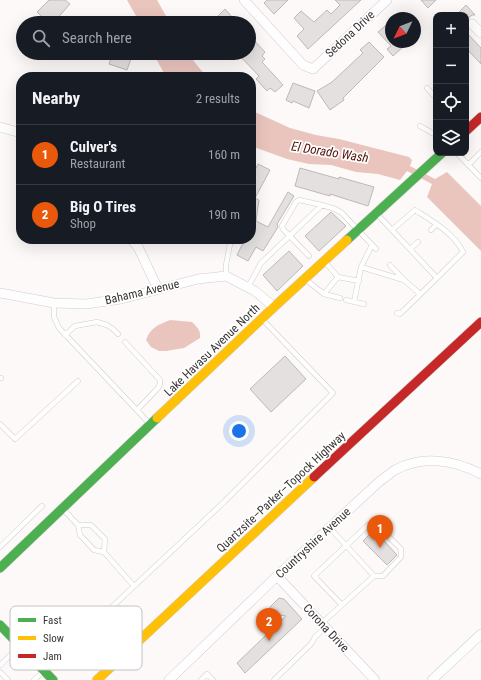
<!DOCTYPE html>
<meta charset="utf-8">
<style>
body{margin:0;font-family:"Roboto Condensed",sans-serif;background:#242831;color:#f1f3f6}
.controls{position:absolute;right:12px;top:12px;display:grid;overflow:hidden;border-radius:8px;box-shadow:0 4px 16px #0002}
.controls button{width:36px;height:36px;display:grid;place-items:center;padding:0;border:0;border-bottom:1px solid #363941;background:#171b24;color:#f1f3f6;font:20px sans-serif}
.compass{position:absolute;left:385px;top:12px;width:36px;height:36px;border-radius:50%;background:#171b24;box-shadow:0 4px 16px #0002;rotate:227deg}
.you{position:absolute;left:239px;top:431px;width:14px;height:14px;margin:-10px;border:3px solid #fff;border-radius:50%;background:#1a73e8;box-shadow:0 0 0 6px #1a73e833}
.badge{display:grid;place-items:center;width:26px;height:26px;border-radius:50%;background:#ea580c;color:#fff;font-size:13px;font-weight:700}
.pin{position:absolute;translate:-50% -33px;filter:drop-shadow(0 1px 2px #0008)}
.pin::after{content:'';position:absolute;top:21px;width:14px;height:12px;background:inherit;clip-path:polygon(0 0,100% 0,50% 100%)}
.list{margin:0;padding:0;list-style:none}
h2{display:flex;justify-content:space-between;align-items:center;height:52px;margin:0;padding:0 16px;font-size:17px}
h2 small{font-size:13px;font-weight:400;color:#9ea1a6}
.list li{display:grid;grid-template-columns:26px 1fr auto;gap:12px;align-items:center;box-sizing:border-box;height:60px;padding:0 16px;border-top:1px solid #363941}
.list b{display:block;font-size:15px;white-space:nowrap}
.list p{margin:0;font-size:13px;white-space:nowrap;color:#9ea1a6}
.list em{font-size:13px;font-style:normal;color:#9ea1a6}
.icon{flex:none;width:22px;height:22px;fill:none;stroke:currentColor;stroke-width:2;stroke-linecap:round;stroke-linejoin:round}
.map{position:relative;flex:none;width:481px;height:680px;overflow:hidden}
.search{position:absolute;background:#171b24;box-shadow:0 4px 16px #0002;left:16px;top:16px;width:240px;height:44px;display:flex;align-items:center;gap:10px;box-sizing:border-box;padding:0 14px;border-radius:22px;color:#9ea1a6;font-size:15px}
.panel{position:absolute;background:#171b24;box-shadow:0 4px 16px #0002;left:16px;top:72px;width:240px;height:172px;border-radius:16px}
.map>svg:first-child{display:block}
.water{fill:#eac5be}
.building{fill:#e4e0e0;stroke:#bcb9b8}
.lines{fill:none;stroke-linecap:round;stroke-linejoin:round}
.lane-casing{stroke:#d0cdcc;stroke-width:5.5}
.street-casing{stroke:#d0cdcc;stroke-width:10}
.fast-casing{stroke:#d0cdcc;stroke-width:10}
.slow-casing{stroke:#d0cdcc;stroke-width:10}
.jam-casing{stroke:#d0cdcc;stroke-width:10}
.lane{stroke:#fffefe;stroke-width:4.5}
.street{stroke:#fffefe;stroke-width:9}
.fast{stroke:#4caf50;stroke-width:9}
.slow{stroke:#ffc107;stroke-width:9}
.jam{stroke:#c62828;stroke-width:9}
.labels{text-anchor:middle;dominant-baseline:central;stroke-width:3.5;stroke-linejoin:round;paint-order:stroke}
.street-label{font-size:12px;fill:#393534;stroke:#fff}
.water-label{font-size:13px;font-style:italic;fill:#501308;stroke:#fff}
.key{fill:#fff;stroke:#c4c2c2;stroke-width:1}
.key-label{font-size:11px;fill:#393534}
</style>
<div class="map">
<svg width="481" height="680" viewBox="0 0 481 680">
<rect width="100%" height="100%" fill="#fdf9f9"/>
<path class="water" d="M127,0h30l13,23h-30z
M153,53h35l8,11 11,13h-41z
M251,110l39,18 26,7 23,4 70,18 3,3 -2,6 25,13 12,-7 34,34v45l-54,-54 5,-13 -25,-13 -7,9 -22,-6 -22,-2 -25,-7 -22,-1 -22,-5 -36,-13z
M170,320l22,2c5,5 9,8 8,16l-16,10 -18,3h-7l-8,-4 -5,-7c5,-13 12,-15 24,-20z"/>
<path class="building" d="M49,0h16l5,4 -17,19h-4l-12,-11z
M267,0h21l-14,14 -10,-11z
M335,0h26l-53,49 -11,-13 7,-7 -10,-11 7,-7 13,11 13,-12 4,4 9,-9z
M421,0h15l-8,8z
M466,5l9,10h-3l-6,5v-5h-10z
M225,9l8,9 -5,5h-17z
M391,21v21h6l5,6 -9,8 -6,-7 4,-3 -13,-14z
M466,32l15,16v16l-15,-16z
M249,35l16,17 -3,4 3,3 -3,3 21,23 -8,7 -5,-4 -3,3 -11,-12 3,-3 -22,-23h12z
M369,42l15,15 -41,41 1,2 -14,10 -13,-19 15,-9 31,-29 -3,-3z
M113,53h20l-6,17 -18,-6z
M293,83l22,8 -6,17 -16,-7 -1,2 -6,-3z
M258,164l12,6 -15,28 4,2 -3,21 12,6 20,-35 6,4 -17,28 1,3 -15,24 -7,-4 -8,14 -11,-6 8,-16h6v-61z
M300,168l39,11v-2l35,10 -6,19 -38,-12v2l-35,-10z
M331,212l15,14 -27,25 -14,-15z
M289,251l14,15 -26,25 -14,-16z
M285,356l21,23 -35,33 -21,-23z
M374,530l23,25 -10,10 -24,-24z
M279,598l5,1 18,20 -57,54 -8,-10 49,-47 -14,-2 -2,-4v-3z"/>
<g class="lines">
<g class="lane-casing">
<path id="lane" d="M427,88l9,10
M420,126l16,9
M457,153l24,25
M468,165l13,-13
M377,214l60,64 26,-26c-9,-19 -31,-31 -48,-42l-23,20
M431,230l6,-6
M410,249l8,-7
M309,256l-26,-27 -1,-3 14,-24 3,-2 23,5
M390,265l13,14
M361,267l43,13 16,14
M226,276v-11l5,-26
M338,277l21,4
M305,279l19,15 16,4
M248,287l13,-24 61,-58 13,4 7,4 34,36
M324,294l14,-17 -13,-15
M346,300l18,4
M354,302l7,-35 11,-22
M54,303v14l5,11 91,96
M397,313l3,1 37,-36
M65,335l10,-9 22,-4 10,3 6,4 5,5
M125,342l35,38v4l-2,4 -21,22
M0,378h1
M0,424l15,15 63,-58
M63,509l15,16 2,10 14,15 10,2 30,34
M78,525h13l14,14 -1,13
M330,528l44,48
M0,547l42,-41
M322,623l52,-47h9l18,-19v-8l-25,-25 -8,1 -54,51 28,29
M0,665l19,-18
M0,672l8,8
M34,680l190,-178 109,-109 -71,-74
M201,680l6,-6 6,6
M274,680l37,-36 4,-7 11,-10"/>
</g>
<g class="street-casing">
<path id="street" d="M244,0l59,65 10,4 74,-69
M472,24l9,9
M0,127l21,6
M131,239l7,8 20,42
M0,293l54,10 32,1 35,-5 77,-20 28,-3 29,15 19,16
M277,576l98,104
M169,680l108,-104 103,-95c5,-3 10,-8 15,-11 28,-15 59,-10 86,4
M432,680l49,-46"/>
</g>
<g class="fast-casing">
<path id="fast" d="M347,240l95,-87
M0,568l157,-150
M0,625l53,55"/>
</g>
<g class="slow-casing">
<path id="slow" d="M157,418l117,-111 73,-67
M97,680l217,-203"/>
</g>
<g class="jam-casing">
<path id="jam" d="M466,131l15,-14
M314,477l167,-155"/>
</g>
<use href="#lane" class="lane"/>
<use href="#street" class="street"/>
<use href="#fast" class="fast"/>
<use href="#slow" class="slow"/>
<use href="#jam" class="jam"/>
</g>
<g class="labels">
<g class="street-label">
<text transform="translate(350 34) rotate(-43)">Sedona Drive</text>
<text transform="translate(142 292) rotate(-13)">Bahama Avenue</text>
<text transform="translate(212 350) rotate(-44)">Lake Havasu Avenue North</text>
<text transform="translate(281 492) rotate(-43)">Quartzsite–Parker–Topock Highway</text>
<text transform="translate(313 543) rotate(-43)">Countryshire Avenue</text>
<text transform="translate(326 628) rotate(47)">Corona Drive</text>
</g>
<g class="water-label">
<text transform="translate(330 152) rotate(9)">El Dorado Wash</text>
</g>
</g>
<rect x="10" y="606" width="132" height="64" rx="6" class="key"/>
<rect x="18" y="618" width="18" height="4" fill="#4caf50"/>
<rect x="18" y="636" width="18" height="4" fill="#ffc107"/>
<rect x="18" y="654" width="18" height="4" fill="#c62828"/>
<g class="key-label">
<text x="43" y="624">Fast</text>
<text x="43" y="642">Slow</text>
<text x="43" y="660">Jam</text>
</g>
</svg>
<div class="controls">
<button>+</button>
<button>−</button>
<button><svg class="icon" aria-label="locate" viewBox="0 0 24 24"><circle cx="12" cy="12" r="6"/><path d="M12 2v4M12 18v4M2 12h4M18 12h4"/></svg></button>
<button><svg class="icon" aria-label="layers" viewBox="0 0 24 24"><path d="M12 4l9 5-9 5-9-5zM3 14l9 5 9-5"/></svg></button>
</div>
<svg class="compass" viewBox="-18 -18 36 36"><path d="M0-13l5 13h-10z" fill="#e53935"/><path d="M0 13l5-13h-10z" fill="#9ea1a6"/></svg>
<div class="you"></div>
<div class="pin badge" style="left:380px;top:548px">1</div>
<div class="pin badge" style="left:269px;top:641px">2</div>
<div class="search"><svg class="icon" aria-label="search" viewBox="0 0 24 24"><circle cx="10" cy="10" r="6"/><path d="M15 15l6 6"/></svg>Search here</div>
<section class="panel">
<h2>Nearby<small>2 results</small></h2>
<ul class="list">
<li><span class="badge">1</span><div><b>Culver's</b><p>Restaurant</p></div><em>160 m</em></li>
<li><span class="badge">2</span><div><b>Big O Tires</b><p>Shop</p></div><em>190 m</em></li>
</ul>
</section>
</div>
